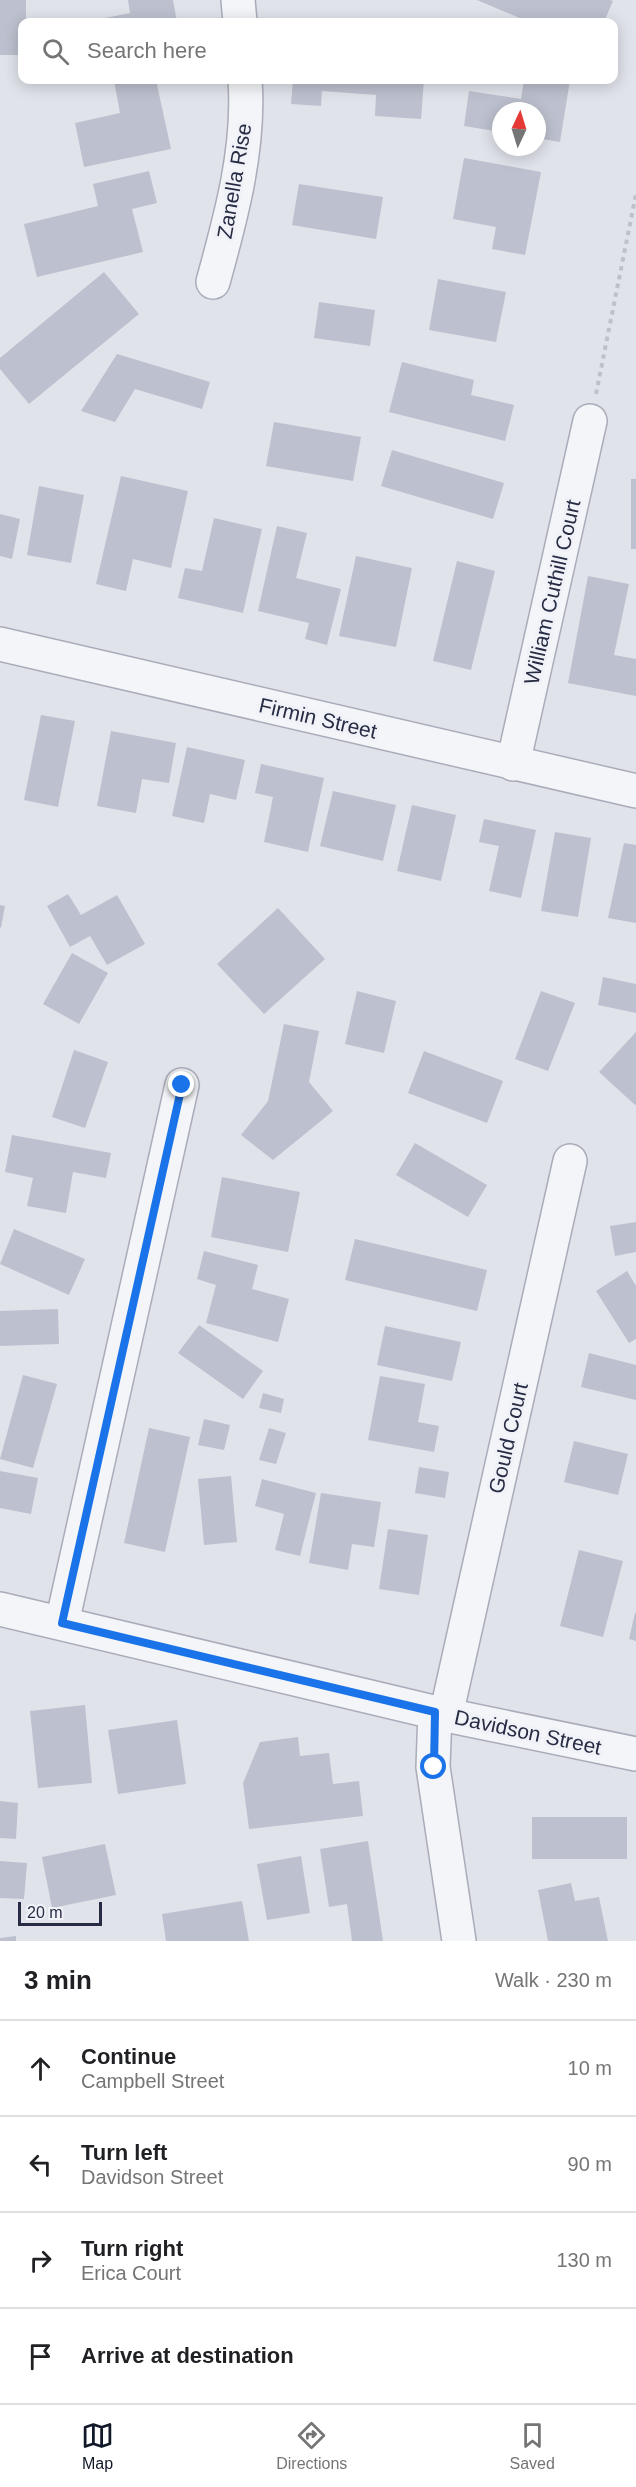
<!DOCTYPE html>
<meta charset="utf-8">
<style>
body{margin:0;font-family:Arial,sans-serif;background:#f2f2f2;color:#202124}
.compass{position:absolute;left:492px;top:102px;width:54px;height:54px;border-radius:50%;background:#fff;box-shadow:0 3px 15px #0003;rotate:4deg}
.scale{position:absolute;left:18px;bottom:15px;width:84px;box-sizing:border-box;padding-left:6px;border:3px solid #272c44;border-top:0;font-size:16px;line-height:21px;white-space:nowrap;color:#272c44;-webkit-text-stroke:4px #f0f2f8;paint-order:stroke}
.stop{position:absolute;width:18px;height:18px;margin:-14px;border:4px solid #1a73e8;border-radius:50%;background:#fff}
.stop.end{background:#1a73e8;border-color:#fff;box-shadow:0 2px 6px #0008}
.list{margin:0;padding:0;list-style:none}
h2{display:flex;justify-content:space-between;align-items:center;height:78px;margin:0;padding:0 24px;font-size:26px}
h2 small{font-size:20px;font-weight:400;color:#757577}
.list li{display:grid;grid-template-columns:39px 1fr auto;gap:18px;align-items:center;box-sizing:border-box;height:96px;padding:0 24px;border-top:2px solid #e0e0e0}
.list b{display:block;font-size:22px;white-space:nowrap}
.list p{margin:0;font-size:20px;white-space:nowrap;color:#757577}
.list em{font-size:20px;font-style:normal;color:#757577}
.icon{flex:none;width:33px;height:33px;fill:none;stroke:currentColor;stroke-width:2;stroke-linecap:round;stroke-linejoin:round}
.map{position:relative;flex:none;width:636px;height:1941px;overflow:hidden}
.search{position:absolute;background:#fff;box-shadow:0 3px 15px #0003;left:18px;right:18px;top:18px;height:66px;display:flex;align-items:center;gap:15px;box-sizing:border-box;padding:0 21px;border-radius:12px;color:#757577;font-size:22px}
.sheet{height:462px;background:#fff}
nav{display:flex;justify-content:space-around;align-items:center;box-sizing:border-box;height:84px;border-top:2px solid #e0e0e0;background:#fff;font-size:16px;color:#757577}
nav a{display:grid;justify-items:center;gap:3px}
nav .on{color:#111827}
.map>svg:first-child{display:block}
.building{fill:#bdc0ce}
.lines{fill:none;stroke-linecap:round;stroke-linejoin:round}
.minor-casing{stroke:#a9acb9;stroke-width:36}
.path{stroke:#bfc1c9;stroke-width:4;stroke-dasharray:4.5 4.5;stroke-linecap:butt}
.minor{stroke:#f4f5f8;stroke-width:33}
.route{stroke:#1a73e8;stroke-width:8}
.labels{text-anchor:middle;dominant-baseline:central;stroke-width:6;stroke-linejoin:round;paint-order:stroke}
.street-label{font-size:21px;fill:#272c44;stroke:#f0f2f8}
</style>
<div class="map">
<svg width="636" height="1941" viewBox="0 0 636 1941">
<rect width="100%" height="100%" fill="#e1e3eb"/>
<path class="building" d="M0,0h26v22h-4v33h-22z
M128,0h45l4,22h-86l-1,-1 40,-8z
M477,0h133l3,1 -9,21h-75z
M119,80h37l15,69 -87,18 -9,-44 45,-10 -6,-32z
M293,80h131l-3,39 -46,-3 1,-21 -54,-4 -1,15 -30,-2z
M524,80h46l-10,62 -23,-4v-27h-36v21l-37,-6 5,-35 52,8z
M464,158l77,14 -16,83 -33,-6 4,-22 -43,-8z
M149,171l8,32 -25,6 11,43 -106,25 -13,-53 74,-18 -5,-22z
M299,184l84,13 -7,42 -84,-14z
M104,272l35,42 -110,90 -29,-35v-11z
M438,279l68,13 -10,50 -67,-12z
M319,302l56,8 -5,36 -56,-8z
M117,354l93,28 -8,27 -67,-20 -20,33 -34,-11z
M402,362l72,18 -3,15 43,10 -9,36 -116,-29z
M274,422l87,15 -8,44 -87,-15z
M392,450l112,33 -11,36 -112,-33z
M121,476l67,15 -17,77 -38,-9 -7,32 -30,-7z
M631,479h5v70h-5z
M39,486l45,9 -13,68 -44,-8z
M0,514l20,5 -8,40 -12,-3z
M214,518l48,11 -19,84 -65,-15 7,-30 17,3z
M277,526l30,7 -11,45 45,11 -14,56 -22,-6 4,-16 -51,-12z
M356,556l56,12 -16,79 -57,-11z
M457,561l38,10 -24,99 -38,-9z
M588,576l41,8 -15,71 22,4v37l-68,-13z
M41,715l34,6 -17,86 -34,-7z
M111,731l65,12 -7,40 -27,-4 -6,34 -39,-7z
M187,747l58,13 -9,40 -26,-6 -6,29 -32,-7z
M261,764l63,14 -16,74 -44,-10 9,-45 -18,-4z
M333,791l63,14 -13,56 -63,-15z
M412,805l44,10 -15,66 -44,-10z
M484,819l52,11 -15,68 -32,-7 10,-45 -20,-4z
M555,832l36,6 -13,79 -37,-6z
M624,843l12,2v78l-28,-5z
M68,894l13,21 36,-20 28,49 -38,21 -17,-29 -20,11 -23,-41z
M0,905l5,1 -4,22 -1,-1z
M278,908l47,51 -61,55 -47,-50z
M72,953l36,20 -29,51 -36,-20z
M603,977l33,7v29l-38,-8z
M357,991l39,10 -12,52 -39,-9z
M541,991l34,12 -27,68 -33,-12z
M284,1024l35,7 -10,51 24,29 -60,49 -32,-25 27,-34z
M636,1032v72l-1,1 -36,-33z
M74,1050l34,12 -23,66 -33,-11z
M424,1051l79,30 -16,42 -79,-30z
M12,1135l99,18 -5,25 -33,-6 -7,41 -39,-7 6,-28 -28,-6z
M415,1143l72,42 -19,32 -72,-42z
M222,1177l78,15 -12,60 -77,-15z
M636,1222v30l-21,4 -5,-30z
M14,1229l71,30 -16,36 -69,-31z
M355,1239l132,31 -10,41 -132,-31z
M204,1251l54,14 -6,24 37,10 -11,43 -72,-19 10,-38 -19,-6z
M627,1271l9,15v53l-7,4 -33,-52z
M58,1309l1,35 -59,2v-35z
M199,1325l64,46 -20,28 -65,-46z
M385,1326l76,16 -9,39 -75,-16z
M589,1353l47,12v35l-55,-13z
M23,1375l34,9 -24,84 -33,-9z
M380,1376l45,8 -7,38 21,4 -5,26 -66,-12z
M263,1393l21,6 -3,14 -22,-5z
M204,1419l26,6 -6,25 -26,-5z
M149,1428l41,9 -25,115 -41,-9z
M269,1428l17,5 -10,31 -17,-4z
M574,1441l54,13 -10,41 -54,-13z
M419,1467l30,5 -4,26 -30,-5z
M0,1471l38,7 -7,36 -31,-6z
M231,1476l6,66 -33,3 -6,-66z
M262,1479l54,14 -16,63 -25,-6 9,-36 -29,-8z
M321,1493l60,9 -7,45 -22,-3 -4,26 -39,-7z
M388,1529l40,6 -9,60 -40,-6z
M579,1550l44,11 -20,76 -43,-11z
M635,1613h1v28l-7,-2z
M85,1705l7,78 -54,5 -8,-77z
M177,1720l9,64 -68,10 -10,-64z
M298,1737l2,19 29,-3 4,31 26,-3 4,35 -114,13 -6,-46 17,-41z
M0,1801l18,2 -2,36 -16,-1z
M532,1817h95v42h-95z
M368,1841l15,100h-31l-5,-37 -18,3 -9,-58z
M105,1844l11,51 -64,13 -10,-51z
M301,1856l9,57 -43,7 -10,-56z
M0,1861l27,2 -3,36 -24,-1z
M571,1883l4,18 24,-4 9,44h-60l-10,-51z
M242,1901l7,40h-83l-4,-27z
M16,1936v5h-16v-3z"/>
<g class="lines">
<g class="minor-casing">
<path id="minor" d="M238,0l2,22
M213,282c18,-65 37,-134 32,-202
M0,644l636,147
M513,764l77,-343
M0,1609l446,106 190,39
M62,1623l120,-538
M435,1712l-2,55 26,174
M446,1715l124,-554"/>
</g>
<path class="path" d="M596,394l40,-200"/>
<use href="#minor" class="minor"/>
</g>
<g class="lines">
<path class="route" d="M182,1085l-120,538 373,89 -1,55"/>
</g>
<g class="labels">
<g class="street-label">
<text transform="translate(234 181) rotate(-80)">Zanella Rise</text>
<text transform="translate(552 592) rotate(-77)">William Cuthill Court</text>
<text transform="translate(318 718) rotate(13)">Firmin Street</text>
<text transform="translate(508 1438) rotate(-77)">Gould Court</text>
<text transform="translate(528 1732) rotate(12)">Davidson Street</text>
</g>
</g>
</svg>
<svg class="compass" viewBox="-18 -18 36 36"><path d="M0-13l5 13h-10z" fill="#e53935"/><path d="M0 13l5-13h-10z" fill="#757577"/></svg>
<div class="scale">20 m</div>
<div class="stop" style="left:434px;top:1767px"></div>
<div class="stop end" style="left:182px;top:1085px"></div>
<div class="search"><svg class="icon" aria-label="search" viewBox="0 0 24 24"><circle cx="10" cy="10" r="6"/><path d="M15 15l6 6"/></svg>Search here</div>
</div>
<section class="sheet">
<h2>3 min<small>Walk · 230 m</small></h2>
<ul class="list">
<li><svg class="icon" aria-label="ahead" viewBox="0 0 24 24"><path d="M12 20V5M6 11l6-6 6 6"/></svg><div><b>Continue</b><p>Campbell Street</p></div><em>10 m</em></li>
<li><svg class="icon" aria-label="left" viewBox="0 0 24 24"><path d="M17 20v-9H6M10 6l-5 5 5 5"/></svg><div><b>Turn left</b><p>Davidson Street</p></div><em>90 m</em></li>
<li><svg class="icon" aria-label="right" viewBox="0 0 24 24"><path d="M7 20v-9h11M14 6l5 5-5 5"/></svg><div><b>Turn right</b><p>Erica Court</p></div><em>130 m</em></li>
<li><svg class="icon" aria-label="arrive" viewBox="0 0 24 24"><path d="M6 21V4h12l-3 4 3 4H6"/></svg><div><b>Arrive at destination</b></div></li>
</ul>
</section>
<nav>
<a class="on"><svg class="icon" aria-label="map" viewBox="0 0 24 24"><path d="M3 6l6-2 6 2 6-2v14l-6 2-6-2-6 2zM9 4v14M15 6v14"/></svg>Map</a>
<a><svg class="icon" aria-label="directions" viewBox="0 0 24 24"><path d="M12 3l9 9-9 9-9-9zM9 14v-3h6M13 9l2 2-2 2"/></svg>Directions</a>
<a><svg class="icon" aria-label="saved" viewBox="0 0 24 24"><path d="M7 4h10v16l-5-4-5 4z"/></svg>Saved</a>
</nav>
